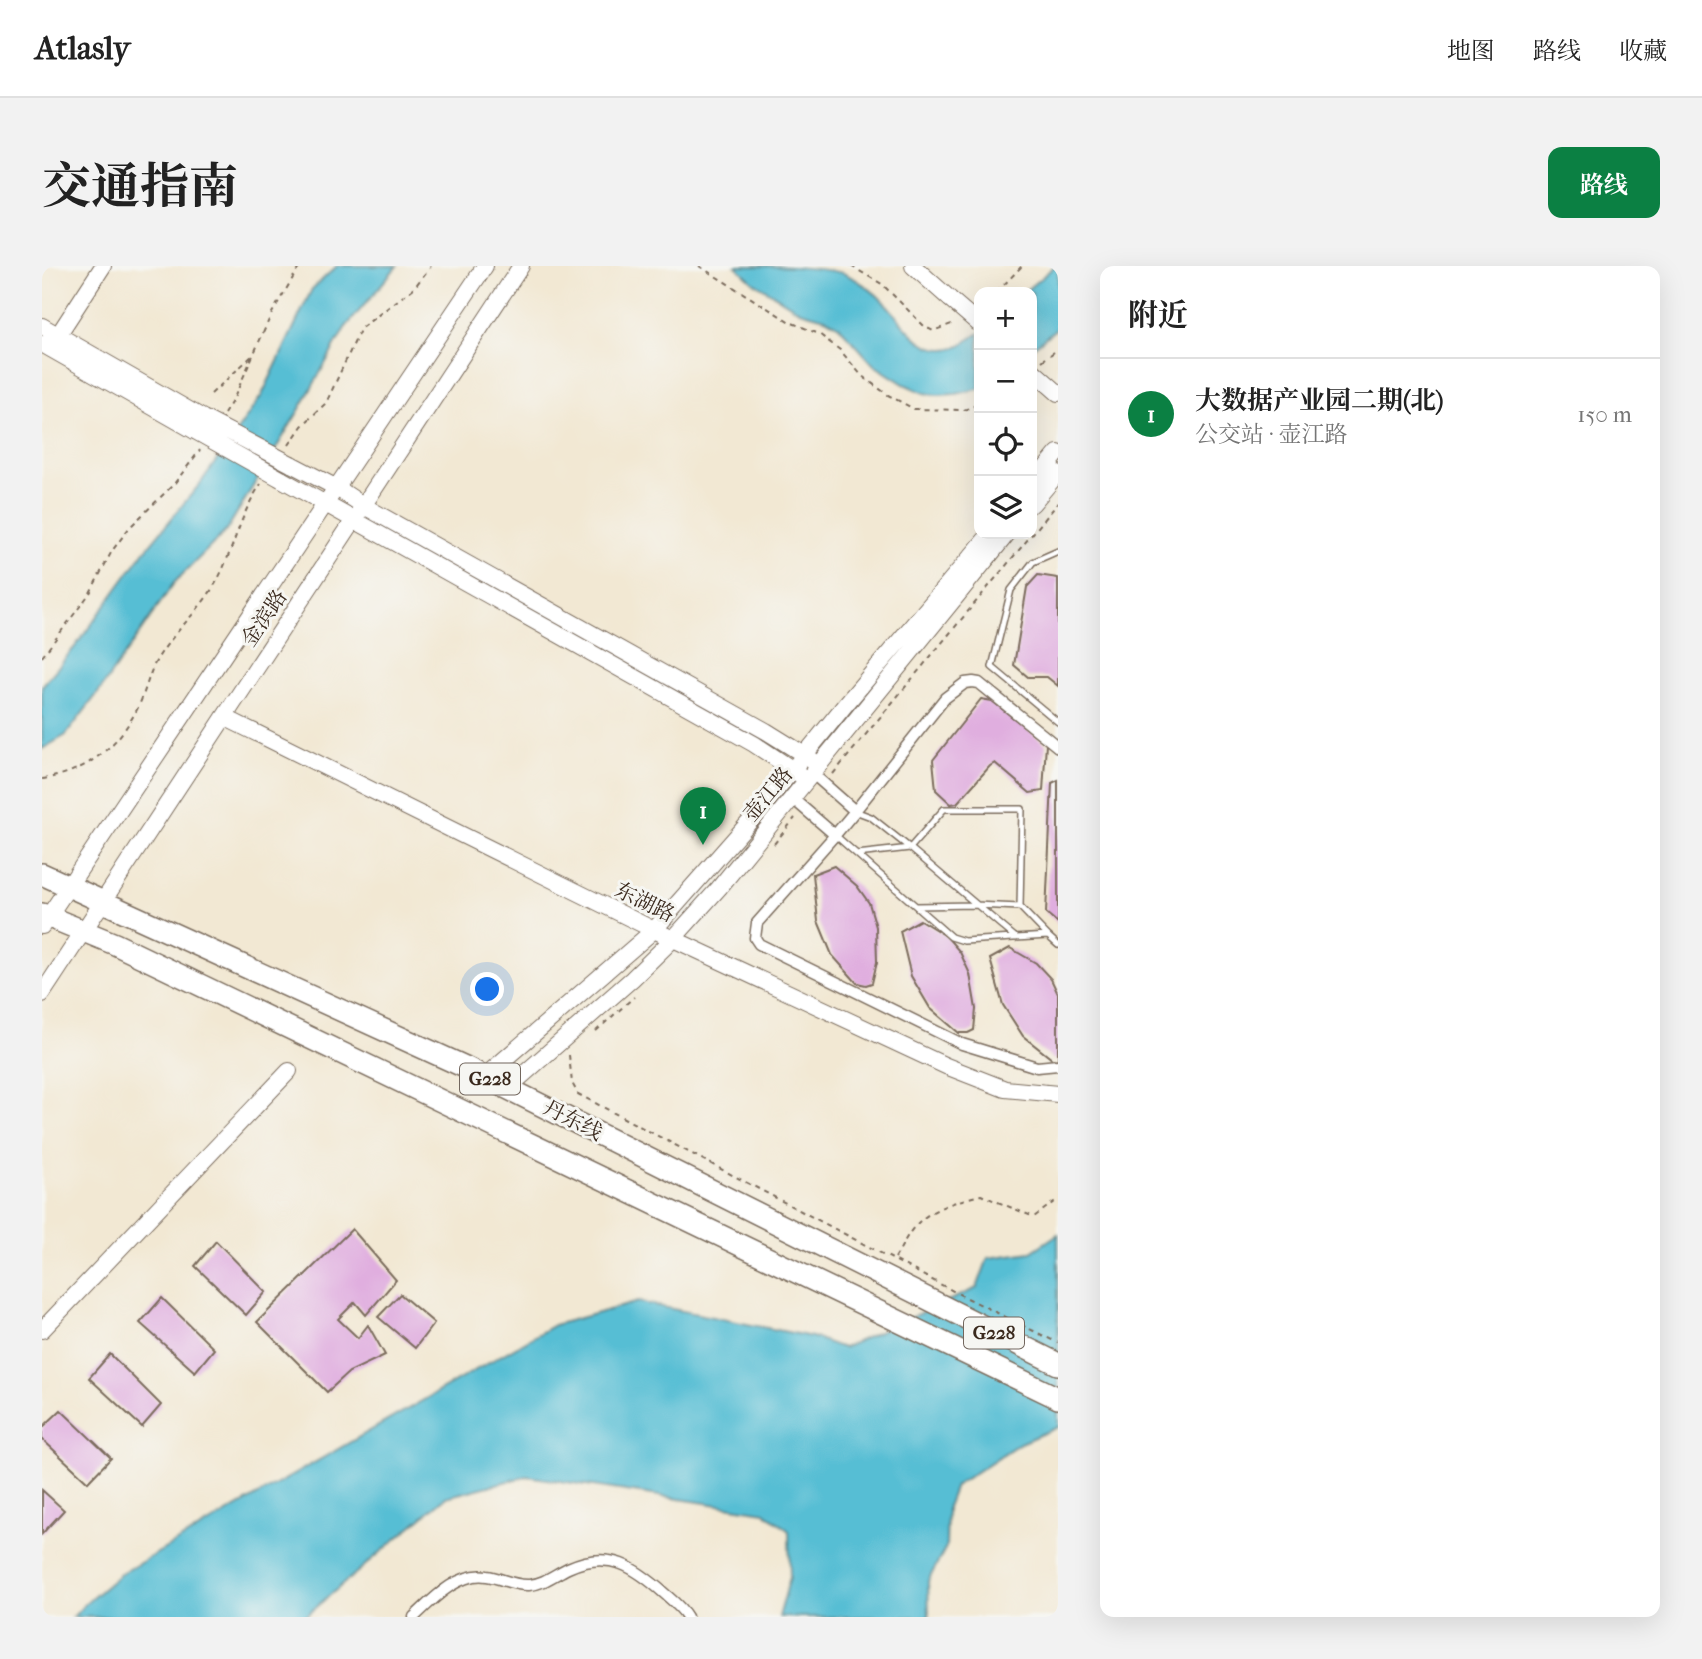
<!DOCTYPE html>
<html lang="zh">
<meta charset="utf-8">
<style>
body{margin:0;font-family:"IM FELL French Canon","Noto Serif SC",serif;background:#f2f2f2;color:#222}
.controls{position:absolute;right:21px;top:21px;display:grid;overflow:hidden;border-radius:14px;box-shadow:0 7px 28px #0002}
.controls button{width:63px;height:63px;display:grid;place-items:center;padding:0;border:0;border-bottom:2px solid #e0e0e0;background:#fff;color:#222;font:35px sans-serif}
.you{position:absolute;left:446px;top:724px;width:24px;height:24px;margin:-18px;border:5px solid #fff;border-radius:50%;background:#1a73e8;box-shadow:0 0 0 10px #1a73e833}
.badge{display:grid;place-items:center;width:46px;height:46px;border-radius:50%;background:#0b8043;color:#fff;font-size:23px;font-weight:700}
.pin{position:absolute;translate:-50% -58px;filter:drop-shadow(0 2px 4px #0008)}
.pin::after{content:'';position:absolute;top:37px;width:24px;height:21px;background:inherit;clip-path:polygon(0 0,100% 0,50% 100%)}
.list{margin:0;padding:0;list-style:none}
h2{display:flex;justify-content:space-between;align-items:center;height:91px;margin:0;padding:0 28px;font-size:30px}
h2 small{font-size:23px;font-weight:400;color:#767676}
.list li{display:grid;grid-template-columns:46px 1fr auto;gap:21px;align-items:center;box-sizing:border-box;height:112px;padding:0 28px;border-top:2px solid #e0e0e0}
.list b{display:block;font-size:26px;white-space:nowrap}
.list p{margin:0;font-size:23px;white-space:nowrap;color:#767676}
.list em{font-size:23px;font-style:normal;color:#767676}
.icon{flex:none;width:38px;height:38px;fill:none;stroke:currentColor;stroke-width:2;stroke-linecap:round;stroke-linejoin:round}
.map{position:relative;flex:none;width:1016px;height:1351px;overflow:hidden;border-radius:14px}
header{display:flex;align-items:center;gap:42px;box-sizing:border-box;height:98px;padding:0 35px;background:#fff;border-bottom:2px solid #e0e0e0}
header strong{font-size:33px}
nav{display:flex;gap:38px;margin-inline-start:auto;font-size:24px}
.intro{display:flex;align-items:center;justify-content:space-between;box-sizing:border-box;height:168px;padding:0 42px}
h1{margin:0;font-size:49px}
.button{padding:18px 32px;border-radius:14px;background:#0b8043;color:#fff;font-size:24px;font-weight:700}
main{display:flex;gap:42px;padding:0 42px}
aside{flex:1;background:#fff;border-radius:14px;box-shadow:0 7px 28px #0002}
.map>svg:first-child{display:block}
.water{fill:#56bed4;stroke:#487479;stroke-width:2}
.building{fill:#e0aedf}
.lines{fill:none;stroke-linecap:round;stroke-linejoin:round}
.lane-casing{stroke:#7b6c5d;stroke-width:8}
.street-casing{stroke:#7b6c5d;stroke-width:13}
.secondary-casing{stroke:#7b6c5d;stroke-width:18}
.highway-casing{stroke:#7b6c5d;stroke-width:24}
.path{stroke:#7b6c5d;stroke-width:2;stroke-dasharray:5 5;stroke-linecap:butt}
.lane{stroke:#fff;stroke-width:5}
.street{stroke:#fff;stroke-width:10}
.secondary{stroke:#fff;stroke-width:16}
.highway{stroke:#fff;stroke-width:21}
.secondary-bridge-casing{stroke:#7b6c5d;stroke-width:18;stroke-linecap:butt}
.secondary-bridge{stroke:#fff;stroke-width:16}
.labels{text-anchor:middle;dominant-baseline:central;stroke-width:6;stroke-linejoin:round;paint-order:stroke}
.shield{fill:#f6f6f2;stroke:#73675e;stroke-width:2}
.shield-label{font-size:19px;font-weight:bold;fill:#3b2a1e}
.street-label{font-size:21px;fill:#3b2a1e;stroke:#f6f6f2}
</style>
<header>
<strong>Atlasly</strong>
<nav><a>地图</a><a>路线</a><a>收藏</a></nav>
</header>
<div class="intro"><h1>交通指南</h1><a class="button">路线</a></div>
<main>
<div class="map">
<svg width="1016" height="1351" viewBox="0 0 1016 1351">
<rect width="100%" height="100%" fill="#f6f6f2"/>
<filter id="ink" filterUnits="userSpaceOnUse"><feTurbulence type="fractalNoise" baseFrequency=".0143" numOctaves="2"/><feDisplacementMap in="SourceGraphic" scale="14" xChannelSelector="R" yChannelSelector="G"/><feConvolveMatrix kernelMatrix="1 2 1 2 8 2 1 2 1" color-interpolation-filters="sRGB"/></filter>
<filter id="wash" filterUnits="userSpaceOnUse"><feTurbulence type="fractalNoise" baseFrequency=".00686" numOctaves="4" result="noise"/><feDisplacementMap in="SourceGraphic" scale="28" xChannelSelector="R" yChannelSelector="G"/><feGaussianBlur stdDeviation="1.57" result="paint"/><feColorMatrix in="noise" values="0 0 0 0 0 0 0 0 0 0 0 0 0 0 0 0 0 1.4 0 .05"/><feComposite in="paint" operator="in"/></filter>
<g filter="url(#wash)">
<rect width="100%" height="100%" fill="#f2e8d3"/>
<path class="water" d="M295,0h60l-52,62 -44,79 -75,124 -52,52 -73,106 -35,46 -24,14v-63l33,-39 69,-95 56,-68 62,-89 50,-106z
M694,0c34,0 75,0 107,7 16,7 32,19 44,32 17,19 37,53 69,42 8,-3 16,-9 23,-14v56l-23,5 -19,1 -13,-2 -20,-9 -30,-19 -35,-39 -14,-8 -25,-7 -48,-30z
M1013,0h3v61l-26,21v-56h-8z
M1016,968v193l-38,16 -65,43 -8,21 -1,40 -18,34 1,36h-150l11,-40 -1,-46 -24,-19 -238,-36 -81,21 -142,120h-231l12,-13 34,-29 435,-250 84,-23 174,35 31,11 134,-60 11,-30 43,-6z"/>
<g id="blocks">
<path class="building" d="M996,309l20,3v108l-11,-9h-19l-14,-12 13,-78z
M939,433l11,2 54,43 -3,47 -13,2 -35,-30 -5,3 -33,37 -6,1 -15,-14 -3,-30z
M1016,514v143l-12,-10 6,-130z
M792,600l23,20 12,17 7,24 1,35 -5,21 -6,2 -9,-2 -25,-28 -14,-34 -5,-47z
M878,654l26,16 14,16 10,22 6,35 -2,21 -6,3h-9l-29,-25 -19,-32 -11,-45z
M968,682l26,15 15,16 7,15v66l-6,-1 -29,-23 -20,-31 -13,-46z
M310,963l44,51 -30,35 -11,-13 -17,17 20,19 10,-13 17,30 -36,17 -22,20 -70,-70z
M174,975l50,51 -20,23 -51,-49z
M358,1028l34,29 -19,25 -37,-31z
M120,1032l52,51 -19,23 -55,-49z
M68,1088l51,51 -19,22 -53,-49z
M19,1144l50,48 -23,24 -46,-43v-11z
M0,1224l22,20 -22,24z"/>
</g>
</g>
<g filter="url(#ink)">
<use href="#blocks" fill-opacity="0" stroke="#7b6c5d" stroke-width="2"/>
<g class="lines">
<g class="lane-casing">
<path id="lane" d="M1016,285l-25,11 -22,28 -19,77 66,55
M813,545l16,6 39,31 106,90
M793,569l116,102 13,4 84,-5 10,9
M815,588l53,-6 34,-39h78l-2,98 28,29
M874,640l59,-1 45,2"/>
</g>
<g class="street-casing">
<path id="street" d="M750,532l43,37 20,-24 -42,-37
M813,545l90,-113 20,-15 8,-1 6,1 79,64
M793,569l-78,88 -2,15 4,6 203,100 75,23 21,-2
M372,1351c18,-17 45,-46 73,-41 14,2 27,10 42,9 15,-1 26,-11 39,-17 41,-19 67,-1 97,26 8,7 17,14 22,23"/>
</g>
<g class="secondary-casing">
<path id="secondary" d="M871,0l37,33
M0,60l161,92
M11,77l50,-77
M0,78l153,87
M990,104l26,23
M249,198l46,24 27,18 402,225 45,28
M239,213l473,265 45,30
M990,218l26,-31
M990,238l26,-31
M182,451l430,213 292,136 59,23 53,5
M0,660l443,-660
M0,728l479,-728
M443,810l169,-146 105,-119 86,-106 145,-171
M466,822l124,-109 41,-40 46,-51 288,-354
M0,1064l247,-259"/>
</g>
<g class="highway-casing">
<path id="highway" d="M0,608l423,193 593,297
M0,648l73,30 943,454"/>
</g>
<path class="path" d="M657,0l91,56 29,12 21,16 22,26 26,19 26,14 50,1 15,-6
M809,0l31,18 42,42 9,5 21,-8
M955,26l25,-26
M1000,95l16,-12
M169,128l42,-39
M182,148l10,-16 38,-85 28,-47
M247,179l13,-19 24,-23 35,-75 53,-40 17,-22
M0,391l48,-64 22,-42 17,-23 45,-44 26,-34
M791,508l225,-271
M0,513c41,-6 73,-29 93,-66 9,-15 12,-34 20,-50 15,-28 42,-49 59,-77 19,-32 25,-71 47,-102
M732,578l21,-26
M554,765l38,-34
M527,789l3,28 6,11 377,198 103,51
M853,992c7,-11 12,-24 21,-33 15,-17 44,-25 65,-30l53,22 24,-18"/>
<use href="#lane" class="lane"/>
<use href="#street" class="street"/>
<use href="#secondary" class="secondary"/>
<use href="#highway" class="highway"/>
<g class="secondary-bridge-casing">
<path id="secondary-bridge" d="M908,33l29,25
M161,152l88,46
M153,165l86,48"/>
</g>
<use href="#secondary-bridge" class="secondary-bridge"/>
</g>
</g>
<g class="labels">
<g class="shield">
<rect x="418" y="797.5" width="60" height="31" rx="5"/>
<rect x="922" y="1051.5" width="60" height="31" rx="5"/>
</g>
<g class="shield-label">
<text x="448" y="813">G228</text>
<text x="952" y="1067">G228</text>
</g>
<g class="street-label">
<text transform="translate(222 352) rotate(-56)">金滨路</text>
<text transform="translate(726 528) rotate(-50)">壶江路</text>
<text transform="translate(603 636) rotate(26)">东湖路</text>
<text transform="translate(531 854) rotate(27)">丹东线</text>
</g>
</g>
</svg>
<div class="controls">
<button>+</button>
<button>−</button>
<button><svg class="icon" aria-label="locate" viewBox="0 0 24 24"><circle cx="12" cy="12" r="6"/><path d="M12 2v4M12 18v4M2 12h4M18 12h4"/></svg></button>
<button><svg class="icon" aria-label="layers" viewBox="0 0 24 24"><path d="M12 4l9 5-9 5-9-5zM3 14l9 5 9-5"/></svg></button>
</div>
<div class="you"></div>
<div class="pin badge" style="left:661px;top:579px">1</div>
</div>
<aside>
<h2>附近<small></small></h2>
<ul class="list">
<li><span class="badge">1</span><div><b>大数据产业园二期(北)</b><p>公交站 · 壶江路</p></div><em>150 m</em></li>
</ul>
</aside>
</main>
